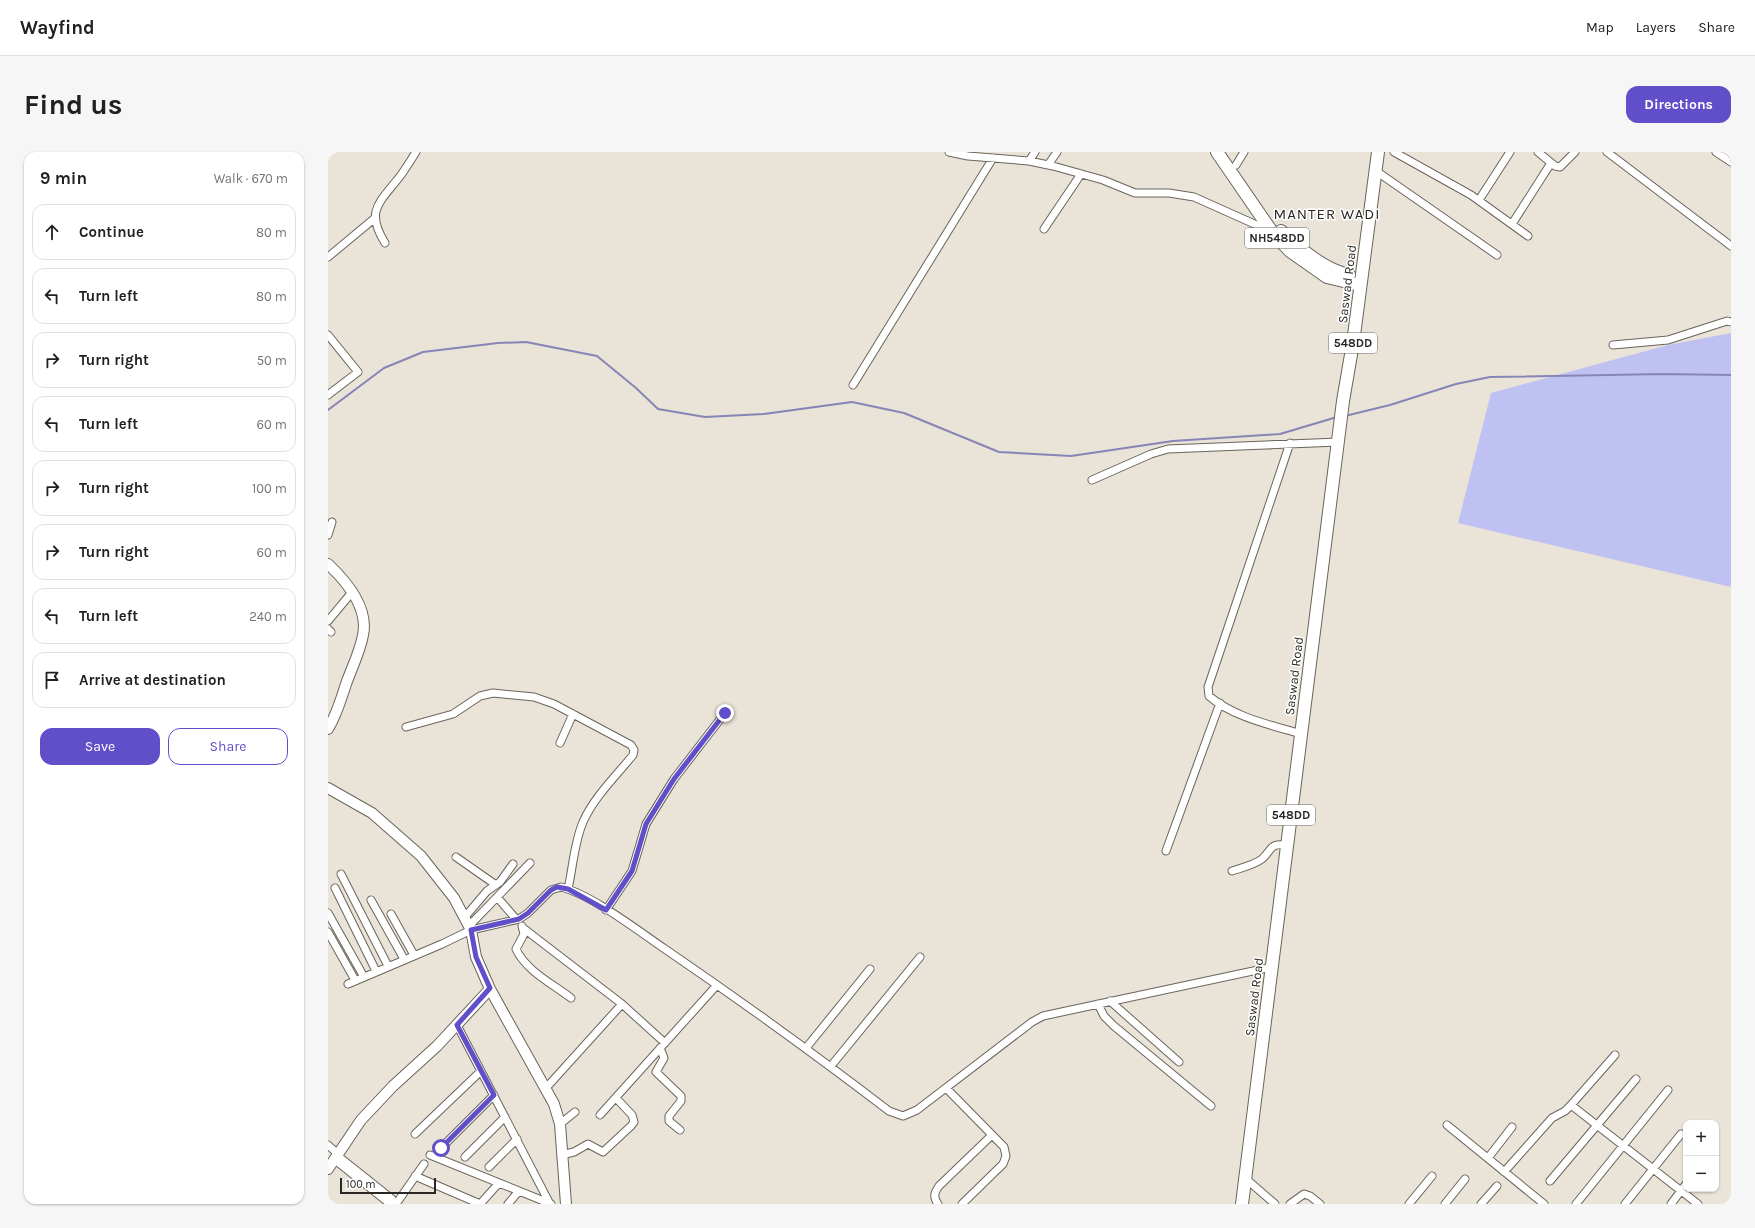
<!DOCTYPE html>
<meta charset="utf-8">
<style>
body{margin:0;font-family:Karla,sans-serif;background:#f6f6f6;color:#202124}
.controls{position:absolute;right:12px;bottom:12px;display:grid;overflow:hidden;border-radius:8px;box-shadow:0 1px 3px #0004}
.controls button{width:36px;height:36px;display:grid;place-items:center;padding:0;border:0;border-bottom:1px solid #e0e0e0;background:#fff;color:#202124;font:20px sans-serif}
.scale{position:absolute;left:12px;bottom:10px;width:96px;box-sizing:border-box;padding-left:4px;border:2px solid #292723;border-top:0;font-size:11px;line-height:14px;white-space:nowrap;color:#292723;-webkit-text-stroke:3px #fff;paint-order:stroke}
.stop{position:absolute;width:12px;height:12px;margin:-9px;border:3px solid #604fc8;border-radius:50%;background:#fff}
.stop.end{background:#604fc8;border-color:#fff;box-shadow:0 1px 4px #0008}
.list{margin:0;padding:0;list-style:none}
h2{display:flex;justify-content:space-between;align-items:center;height:52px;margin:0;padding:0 16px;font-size:17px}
h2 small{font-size:13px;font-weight:400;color:#757577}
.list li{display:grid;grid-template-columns:26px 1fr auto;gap:12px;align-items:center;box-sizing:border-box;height:56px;margin:0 8px 8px;padding:0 8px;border:1px solid #e0e0e0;border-radius:12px}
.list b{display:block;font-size:15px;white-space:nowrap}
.list em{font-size:13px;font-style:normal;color:#757577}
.actions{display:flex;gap:8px;padding:12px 16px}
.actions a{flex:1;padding:9px 0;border:1px solid #604fc8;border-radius:12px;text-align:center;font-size:14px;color:#604fc8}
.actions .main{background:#604fc8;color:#fff}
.icon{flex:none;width:22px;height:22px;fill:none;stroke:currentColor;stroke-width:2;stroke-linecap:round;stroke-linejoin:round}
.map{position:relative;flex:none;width:1403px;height:1052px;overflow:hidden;border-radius:12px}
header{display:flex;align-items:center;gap:24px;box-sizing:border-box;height:56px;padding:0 20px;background:#fff;border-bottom:1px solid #e0e0e0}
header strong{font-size:19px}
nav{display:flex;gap:22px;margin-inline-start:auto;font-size:14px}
.intro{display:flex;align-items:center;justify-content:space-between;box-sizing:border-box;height:96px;padding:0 24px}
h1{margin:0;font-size:28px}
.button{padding:10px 18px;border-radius:12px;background:#604fc8;color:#fff;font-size:14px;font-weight:700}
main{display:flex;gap:24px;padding:0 24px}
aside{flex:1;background:#fff;border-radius:12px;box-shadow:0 1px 3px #0004}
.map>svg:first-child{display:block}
.green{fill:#c0c1f3}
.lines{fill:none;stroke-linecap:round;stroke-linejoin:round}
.stream{stroke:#8685b6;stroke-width:2}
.street-casing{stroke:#6a645b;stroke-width:9}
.secondary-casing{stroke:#6a645b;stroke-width:12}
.highway-casing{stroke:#6a645b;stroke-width:14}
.street{stroke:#fff;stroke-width:7}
.secondary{stroke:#fff;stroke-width:10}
.highway{stroke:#fff;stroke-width:12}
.route{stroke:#604fc8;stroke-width:5}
.labels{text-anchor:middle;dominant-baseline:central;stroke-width:3;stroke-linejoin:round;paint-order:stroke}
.shield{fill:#fff;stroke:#696865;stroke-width:1}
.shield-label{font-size:12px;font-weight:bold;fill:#292723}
.street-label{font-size:13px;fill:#292723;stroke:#fff}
.quarter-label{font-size:15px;letter-spacing:1px;fill:#292723;stroke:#fff}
</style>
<header>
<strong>Wayfind</strong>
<nav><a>Map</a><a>Layers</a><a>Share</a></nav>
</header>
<div class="intro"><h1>Find us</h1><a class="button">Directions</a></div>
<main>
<aside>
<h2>9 min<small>Walk · 670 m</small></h2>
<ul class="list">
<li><svg class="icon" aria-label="ahead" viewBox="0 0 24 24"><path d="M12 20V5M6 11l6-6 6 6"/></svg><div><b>Continue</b></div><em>80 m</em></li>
<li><svg class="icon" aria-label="left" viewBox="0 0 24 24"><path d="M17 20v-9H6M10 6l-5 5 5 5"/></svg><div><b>Turn left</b></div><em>80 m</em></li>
<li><svg class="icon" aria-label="right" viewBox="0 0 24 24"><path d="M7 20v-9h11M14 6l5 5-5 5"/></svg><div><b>Turn right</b></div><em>50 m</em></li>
<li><svg class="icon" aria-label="left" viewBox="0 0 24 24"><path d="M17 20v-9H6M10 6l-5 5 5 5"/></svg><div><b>Turn left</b></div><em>60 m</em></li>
<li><svg class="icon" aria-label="right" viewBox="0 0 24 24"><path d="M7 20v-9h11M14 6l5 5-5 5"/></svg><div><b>Turn right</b></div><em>100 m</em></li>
<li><svg class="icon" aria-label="right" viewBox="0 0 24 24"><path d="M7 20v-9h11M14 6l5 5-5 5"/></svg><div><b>Turn right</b></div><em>60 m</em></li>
<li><svg class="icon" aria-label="left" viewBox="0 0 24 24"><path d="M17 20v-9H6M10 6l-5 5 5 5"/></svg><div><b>Turn left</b></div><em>240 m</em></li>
<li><svg class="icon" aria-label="arrive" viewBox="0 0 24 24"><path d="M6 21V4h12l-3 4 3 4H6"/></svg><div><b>Arrive at destination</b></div></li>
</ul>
<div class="actions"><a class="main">Save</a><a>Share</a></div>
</aside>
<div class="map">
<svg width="1403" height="1052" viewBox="0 0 1403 1052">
<rect width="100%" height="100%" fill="#eae3d8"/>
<path class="green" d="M1403,181v254l-273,-64 33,-130 177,-48z"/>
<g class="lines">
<path class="stream" d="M0,258l56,-42 39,-16 75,-9 28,-1 71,14 39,32 22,21 47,8 59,-3 88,-12 52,11 95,39 72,4 102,-15 107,-7 57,-17
M1017,264l45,-11 66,-21 34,-7 174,-3 67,1"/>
<g class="street-casing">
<path id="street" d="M621,0l19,4 61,5 24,5 50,14 32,13h34l25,4 76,34
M1066,0l77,43 57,41
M1210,0l17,14 5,1 15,-15
M1279,0l124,94
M1388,0l15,10
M701,9l6,-9
M720,13l9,-13
M908,13l8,-13
M1048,19l121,84
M1151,48l31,-48
M1184,72l39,-61
M716,77l37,-55
M57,91c-19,-31 -7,-39 12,-63 7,-8 13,-19 19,-28
M0,105l47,-39
M0,183l30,37 -30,23
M1285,193l55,-5 59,-19 4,1
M525,233l140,-227
M962,291l-82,244 1,9c24,21 62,29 92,38
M764,328l59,-26 17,-5 171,-7
M0,383l4,-13
M0,469l25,-30
M0,477l3,3
M78,575l47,-13 27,-18 13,-3 41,4 20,7 77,41 3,5 -1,5c-17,21 -39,42 -50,67 -9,21 -10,45 -15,67
M232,591l13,-29
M838,699l54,-148
M128,705l40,28
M904,719c9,-3 22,-6 30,-12 11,-10 7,-16 25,-14
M13,722l47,92
M7,736l41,83
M169,745l19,22
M43,748l33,59
M278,758l26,-39 14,-47 28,-45 51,-66
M0,761l36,64
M63,762l23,41
M136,766l23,-27 13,-9 13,-18
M141,774l61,-63
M194,774l2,8 -8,15c10,22 37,35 55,49
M195,776l99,76 43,39
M0,780l27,48
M20,832l94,-40 29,-14 48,-11 9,-6 23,-23 10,-3c31,8 76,43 104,62 76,52 151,106 224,162l14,5 14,-6 115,-88 11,-6 229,-49
M782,849l69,61
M770,852l6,12 10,10 97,80
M129,873l93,179
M332,896l4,10 -8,14 25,24v5l-12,15v5l11,9
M478,896l64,-79
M503,914l89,-109
M218,936l76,-84
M618,936l58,59 2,9 -3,8 -41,40
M1243,953l127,99
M272,963l117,-130
M232,972l15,-12
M1119,973l97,79
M87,982l66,-63
M0,993l10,9
M113,996l53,-53
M102,1003l121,49
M233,1003l13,-3 14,-8 15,8 28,-26 3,-4 -2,-7 -16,-17
M10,1004l54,43 1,4
M137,1005l40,-40
M1160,1006l24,-31
M7,1008l54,43 6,1
M161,1015l28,-28
M1176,1020l48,-54 13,-7 6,-6 44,-50
M87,1024l65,28
M917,1026l30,26
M1222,1029l86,-102
M68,1052l28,-40
M152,1052l19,-21
M180,1052l11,-13
M610,1052c-5,-7 -4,-11 1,-18l53,-51
M962,1052l14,-10 6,2 10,8
M1081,1052l23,-28
M1117,1052l20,-25
M1153,1052l16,-18
M1248,1052l92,-114
M1297,1052l56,-70
M1343,1052l15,-20"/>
</g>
<g class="secondary-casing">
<path id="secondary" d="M0,412c18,17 41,43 35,71 -3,17 -11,32 -17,49 -5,15 -9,30 -18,45
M0,636l44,25 49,43 33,42 17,32 5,27 14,32 64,115 6,20 6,80
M0,1017l33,-49 32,-34 44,-40 53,-57"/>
</g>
<g class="highway-casing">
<path id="highway" d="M889,0l55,80 18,19 37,26 33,8
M953,79c20,18 41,38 68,44
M914,1052l101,-803 10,-58 25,-191"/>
</g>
<use href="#street" class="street"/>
<use href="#secondary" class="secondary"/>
<use href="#highway" class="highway"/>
</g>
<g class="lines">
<path class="route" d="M113,996l53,-53 -37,-70 33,-37 -14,-31 -5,-27 48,-11 9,-6 23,-23 6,-3 11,2 38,21 26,-39 14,-47 28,-45 51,-66"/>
</g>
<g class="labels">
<g class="shield">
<rect x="917" y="76" width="64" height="20" rx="3"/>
<rect x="1001" y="181" width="48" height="20" rx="3"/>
<rect x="939" y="653" width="48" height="20" rx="3"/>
</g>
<g class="shield-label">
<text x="949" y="86">NH548DD</text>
<text x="1025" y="191">548DD</text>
<text x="963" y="663">548DD</text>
</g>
<g class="street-label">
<text transform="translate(1019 132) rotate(-83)">Saswad Road</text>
<text transform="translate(966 524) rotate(-83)">Saswad Road</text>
<text transform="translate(926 845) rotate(-83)">Saswad Road</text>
</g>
<g class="quarter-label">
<text x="999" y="62">MANTER WADI</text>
</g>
</g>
</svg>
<div class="controls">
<button>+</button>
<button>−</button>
</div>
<div class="scale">100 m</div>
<div class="stop" style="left:113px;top:996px"></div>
<div class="stop end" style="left:397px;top:561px"></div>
</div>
</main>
